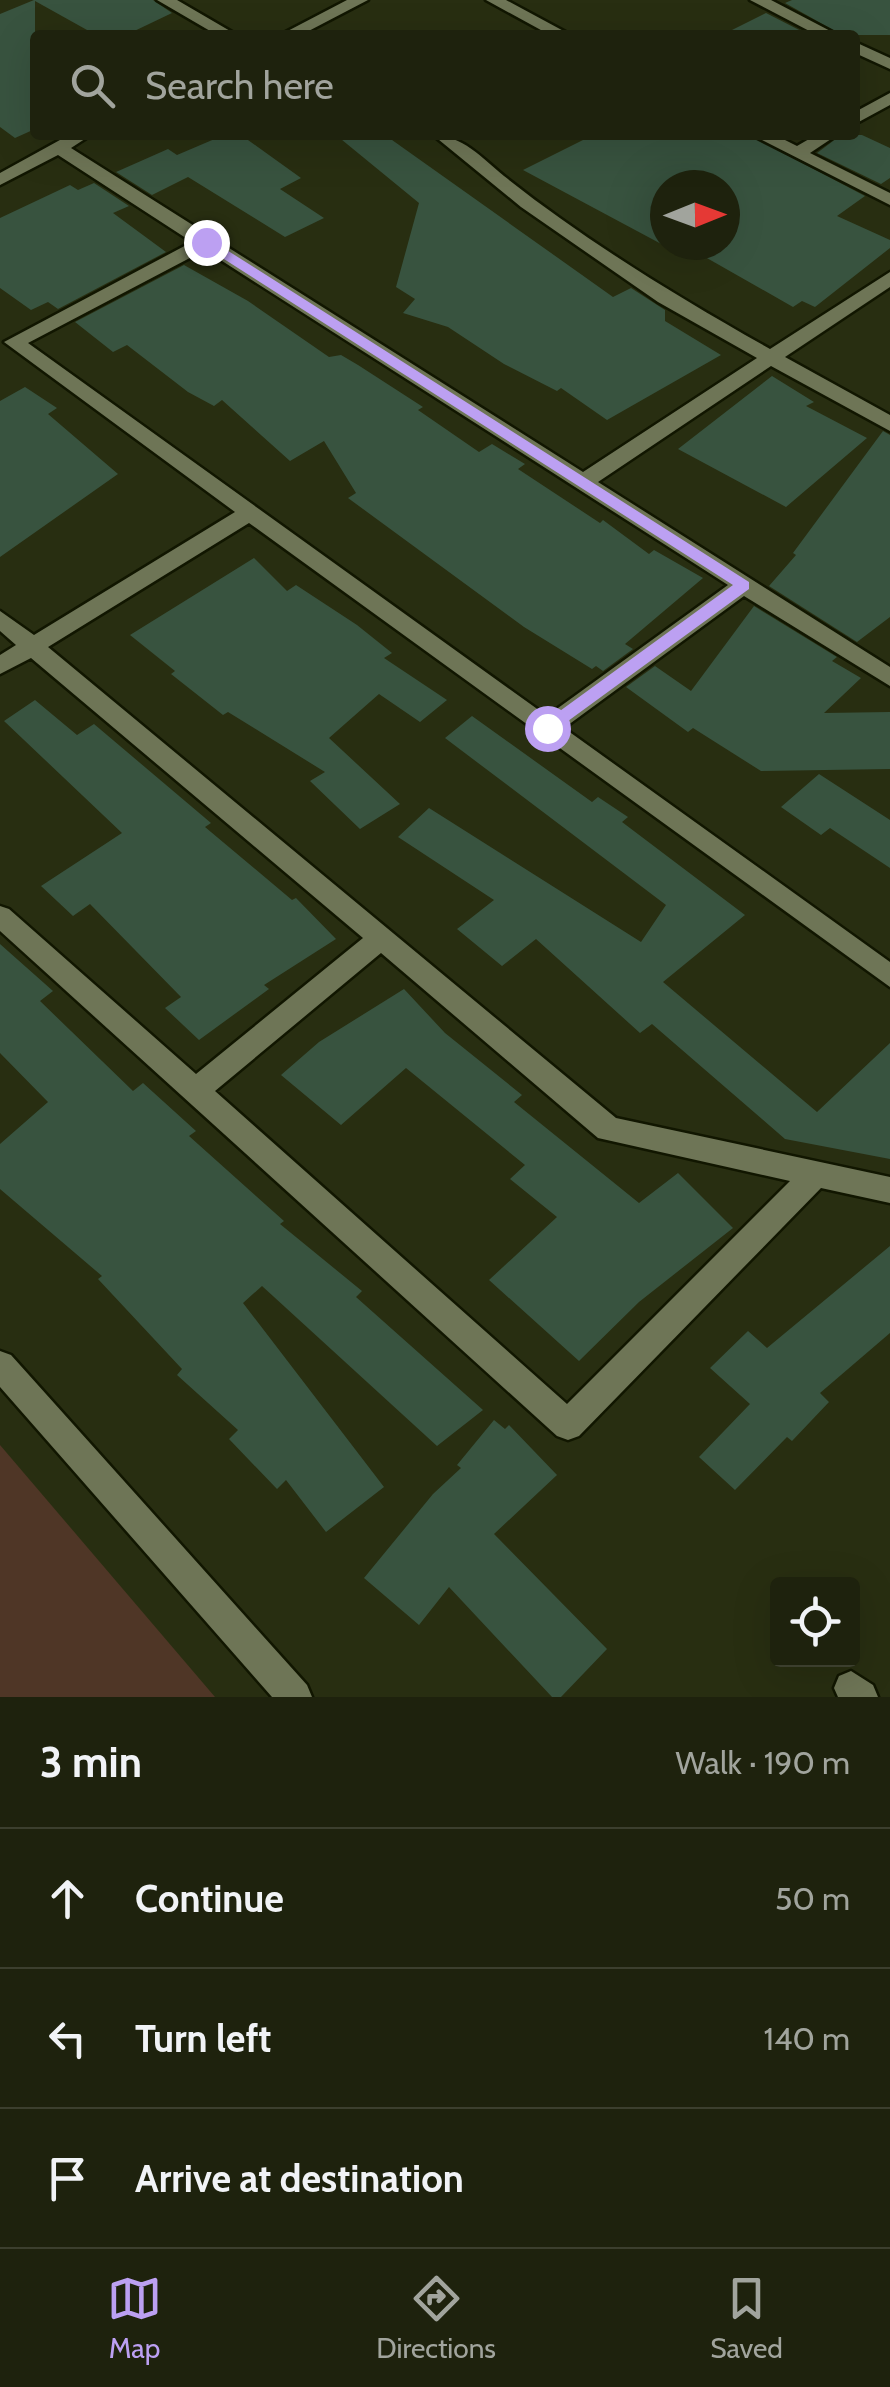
<!DOCTYPE html>
<meta charset="utf-8">
<style>
body{margin:0;font-family:Cabin,sans-serif;background:#2b2f1b;color:#f1f3f6}
.controls{position:absolute;right:30px;bottom:30px;display:grid;overflow:hidden;border-radius:10px;box-shadow:0 10px 40px #0002}
.controls button{width:90px;height:90px;display:grid;place-items:center;padding:0;border:0;border-bottom:2px solid #3c3f2e;background:#1e220d;color:#f1f3f6;font:50px sans-serif}
.compass{position:absolute;left:650px;top:170px;width:90px;height:90px;border-radius:50%;background:#1e220d;box-shadow:0 10px 40px #0002;rotate:89deg}
.stop{position:absolute;width:30px;height:30px;margin:-22px;border:8px solid #bca0f2;border-radius:50%;background:#fff}
.stop.end{background:#bca0f2;border-color:#fff;box-shadow:0 2px 10px #0008}
.list{margin:0;padding:0;list-style:none}
h2{display:flex;justify-content:space-between;align-items:center;height:130px;margin:0;padding:0 40px;font-size:42px}
h2 small{font-size:32px;font-weight:400;color:#a1a49d}
.list li{display:grid;grid-template-columns:65px 1fr auto;gap:30px;align-items:center;box-sizing:border-box;height:140px;padding:0 40px;border-top:2px solid #3c3f2e}
.list b{display:block;font-size:38px;white-space:nowrap}
.list em{font-size:32px;font-style:normal;color:#a1a49d}
.icon{flex:none;width:55px;height:55px;fill:none;stroke:currentColor;stroke-width:2;stroke-linecap:round;stroke-linejoin:round}
.map{position:relative;flex:none;width:890px;height:1697px;overflow:hidden}
.search{position:absolute;background:#1e220d;box-shadow:0 10px 40px #0002;left:30px;right:30px;top:30px;height:110px;display:flex;align-items:center;gap:25px;box-sizing:border-box;padding:0 35px;border-radius:10px;color:#a1a49d;font-size:38px}
.sheet{height:550px;background:#1e220d}
nav{display:flex;justify-content:space-around;align-items:center;box-sizing:border-box;height:140px;border-top:2px solid #3c3f2e;background:#1e220d;font-size:28px;color:#a1a49d}
nav a{display:grid;justify-items:center;gap:5px}
nav .on{color:#bca0f2}
.map>svg:first-child{display:block}
.green{fill:#4f3626}
.building{fill:#38533f}
.lines{fill:none;stroke-linecap:round;stroke-linejoin:round}
.minor-casing{stroke:#111600;stroke-width:5}
.minor{fill:#6e7556;fill-rule:evenodd}
.route{fill:#bca0f2}
</style>
<div class="map">
<svg width="890" height="1697" viewBox="0 0 890 1697">
<rect width="100%" height="100%" fill="#282e11"/>
<path class="green" d="M0,1445l215,252h-215z"/>
<path class="building" d="M34,0h119l19,13 -46,22h-30l-61,-34v128l-20,9 -15,-11v-113z
M792,0h98v35h-48l-57,-32z
M766,13l43,22h-87z
M224,135h17l60,43 -21,11 44,29 -39,19 -97,-60 -36,18 -36,-23 52,-23 9,6z
M336,135h49l228,162 18,-9 34,22v11l56,34 -114,65 -46,-32 -4,3 -53,-27 -56,-37 -45,-14 12,-14 -19,-12 23,-84z
M593,135h156l116,61 -28,20 53,24v8l-75,59 -13,-6 -9,6 -109,-62h41v-60h-60v61l-142,-76z
M841,135h21l28,13v30l-9,6 -64,-31z
M94,183l35,23 -16,7 53,39 -108,57 -10,-7 -17,8 -31,-22v-70l70,-33 8,5z
M184,265l64,36 81,56 12,-2 17,10 65,42 -5,3 61,42 13,-8 33,20 -7,5 82,54 3,-3 46,34 5,-4 49,28 -78,66 8,5 -30,22 -7,-5 -4,3 -68,-42 -176,-129 8,-5 -32,-52 -34,20 -68,-61 -8,6 -26,-14 -61,-47 -14,7 -38,-30z
M772,376l42,26 -8,4 61,32 -81,69 -108,-58z
M25,387l32,21 -9,6 70,60 -118,83v-156z
M883,431l7,4v182l-33,25 -88,-56 27,-31 -3,-2z
M254,558l33,33 9,-6 61,40 35,28 -8,5 63,42 -27,22 -41,-28 -50,44 71,66 -40,25 -50,-48 15,-9 -97,-60 -5,3 -52,-41 4,-3 -45,-36z
M754,606l83,51 -5,4 29,17 -37,35 66,-1v57l-129,2 -68,-43 -5,4 -62,-45 29,-21 36,25z
M35,700l42,35 17,-11 117,99 -6,4 87,73 4,-2 40,41 -72,46 5,4 -70,51 -34,-32 16,-11 -91,-93 -17,12 -32,-30 81,-53 -118,-112z
M472,716l120,86 6,-5 30,20 -6,5 123,93 -82,67 154,130 73,-69v116l-105,-20 -133,-115 -12,9 -104,-94 -34,27 -45,-37 37,-29 -96,-63 31,-29 212,134 25,-37 -221,-167z
M819,774l71,46v48l-60,-40 -9,7 -40,-28z
M0,944l53,47 -13,10 93,90 10,-8 53,48 -7,5 95,85 -4,3 82,67 -6,6 127,113 -46,36 -175,-160 -19,17 141,184 -58,45 -40,-52 -9,9 -48,-50 9,-9 -61,-55 5,-6 -84,-90 4,-3 -102,-87v-45l48,-42 -48,-49z
M404,989l41,44 77,62 -8,7 125,101 39,-30 55,55 -94,74 -60,59 -90,-81 68,-63 -47,-38 15,-14 -119,-97 -65,57 -60,-50 38,-33z
M890,1246v87l-70,60 9,9 -37,39 -5,-4 -52,53 -36,-33 51,-53 -40,-36 38,-37 19,17z
M494,1420l11,9 4,-4 48,50 -63,59 113,115 -46,48h-9l-103,-110 -30,38 -55,-47 69,-84 28,-26 -4,-3z"/>
<g class="lines">
<g class="minor-casing">
<path id="minor" d="M157,0h20l60,35h-20z
M347,0h21l-67,35h-21z
M486,0h20l65,35h-21z
M750,0h21l67,35h-21z
M855,42l35,16v11l-35,-16z
M890,93v12l-35,19v-12z
M69,135h22l-20,13 512,324 174,-114 -99,-56 -137,-95 -88,-72c29,0 49,23 71,41 83,66 174,121 266,173l120,-77v15l-105,70 105,58v16l-119,-65 -173,116 292,185v19l-146,-90 -180,132 326,234v25l-641,-464 -201,124 568,471 274,59v26l-69,-15 -242,248 -11,4 -11,-4 -557,-505v-25l9,3 187,165 167,-136 -332,-280 -31,16v-19l16,-10 -16,-14v-20l34,24 201,-123 -231,-170 188,-100 -134,-87 -58,30v-12zM205,250l523,335 -181,131 -519,-373zM381,953l217,185 192,43 -223,223 -352,-313z
M752,135h23l22,11 19,-11h21l-27,18 80,40v12z
M0,1351l11,4 296,330 5,12h-40l-272,-310z
M851,1671l22,14 5,12h-40l-4,-9 5,-12z"/>
</g>
<use href="#minor" class="minor"/>
</g>
<path class="route" d="M202,240h9l538,342v7l-196,143h-11v-8l191,-139 -531,-340z"/>
</svg>
<div class="controls">
<button><svg class="icon" aria-label="locate" viewBox="0 0 24 24"><circle cx="12" cy="12" r="6"/><path d="M12 2v4M12 18v4M2 12h4M18 12h4"/></svg></button>
</div>
<svg class="compass" viewBox="-18 -18 36 36"><path d="M0-13l5 13h-10z" fill="#e53935"/><path d="M0 13l5-13h-10z" fill="#a1a49d"/></svg>
<div class="stop" style="left:547px;top:728px"></div>
<div class="stop end" style="left:206px;top:242px"></div>
<div class="search"><svg class="icon" aria-label="search" viewBox="0 0 24 24"><circle cx="10" cy="10" r="6"/><path d="M15 15l6 6"/></svg>Search here</div>
</div>
<section class="sheet">
<h2>3 min<small>Walk · 190 m</small></h2>
<ul class="list">
<li><svg class="icon" aria-label="ahead" viewBox="0 0 24 24"><path d="M12 20V5M6 11l6-6 6 6"/></svg><div><b>Continue</b></div><em>50 m</em></li>
<li><svg class="icon" aria-label="left" viewBox="0 0 24 24"><path d="M17 20v-9H6M10 6l-5 5 5 5"/></svg><div><b>Turn left</b></div><em>140 m</em></li>
<li><svg class="icon" aria-label="arrive" viewBox="0 0 24 24"><path d="M6 21V4h12l-3 4 3 4H6"/></svg><div><b>Arrive at destination</b></div></li>
</ul>
</section>
<nav>
<a class="on"><svg class="icon" aria-label="map" viewBox="0 0 24 24"><path d="M3 6l6-2 6 2 6-2v14l-6 2-6-2-6 2zM9 4v14M15 6v14"/></svg>Map</a>
<a><svg class="icon" aria-label="directions" viewBox="0 0 24 24"><path d="M12 3l9 9-9 9-9-9zM9 14v-3h6M13 9l2 2-2 2"/></svg>Directions</a>
<a><svg class="icon" aria-label="saved" viewBox="0 0 24 24"><path d="M7 4h10v16l-5-4-5 4z"/></svg>Saved</a>
</nav>
